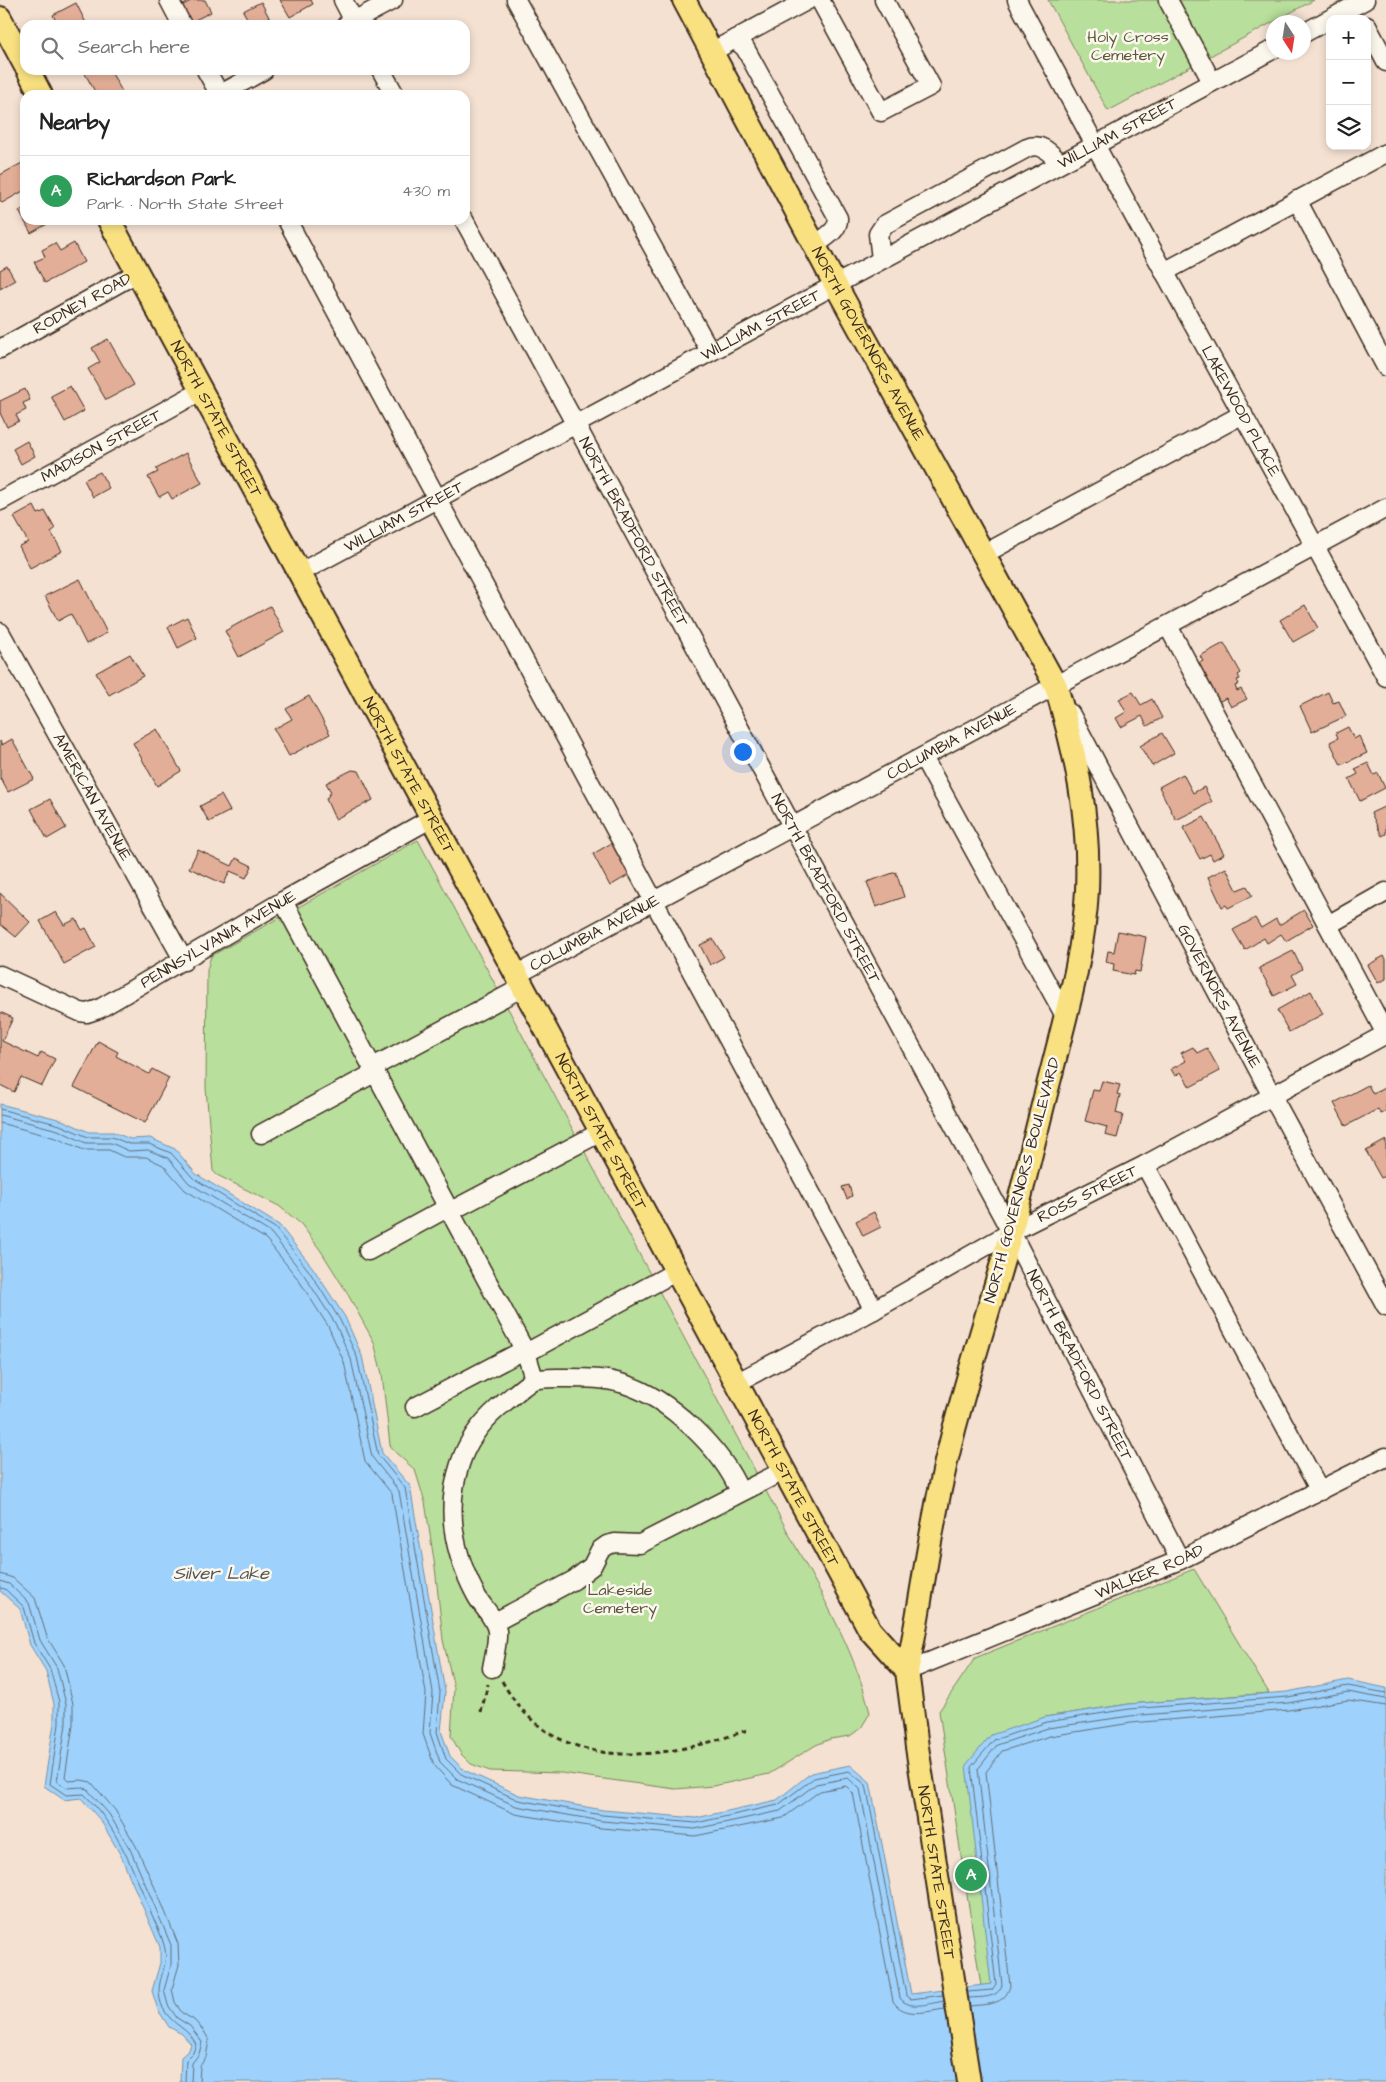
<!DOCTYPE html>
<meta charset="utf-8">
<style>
body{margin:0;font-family:"Architects Daughter",sans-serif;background:#f2f2f2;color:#222}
.controls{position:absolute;right:15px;top:15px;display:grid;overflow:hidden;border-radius:10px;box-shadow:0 2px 8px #0003}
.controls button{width:45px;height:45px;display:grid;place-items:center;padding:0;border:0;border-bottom:1px solid #e0e0e0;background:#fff;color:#222;font:25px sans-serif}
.compass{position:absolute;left:1266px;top:15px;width:45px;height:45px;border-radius:50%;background:#fff;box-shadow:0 2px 8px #0003;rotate:168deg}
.you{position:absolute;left:742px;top:751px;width:18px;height:18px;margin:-12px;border:4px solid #fff;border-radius:50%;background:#1a73e8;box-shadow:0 0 0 8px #1a73e833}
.badge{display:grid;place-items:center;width:32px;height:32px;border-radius:50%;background:#d93025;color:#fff;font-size:16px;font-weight:700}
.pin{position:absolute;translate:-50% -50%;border:2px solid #fff;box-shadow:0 1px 5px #0006}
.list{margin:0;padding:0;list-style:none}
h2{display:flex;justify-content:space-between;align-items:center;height:65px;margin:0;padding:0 20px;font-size:21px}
h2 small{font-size:16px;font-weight:400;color:#767676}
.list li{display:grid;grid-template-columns:32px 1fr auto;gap:15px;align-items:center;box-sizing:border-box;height:70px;padding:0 20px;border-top:1px solid #e0e0e0}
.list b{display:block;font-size:19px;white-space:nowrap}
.list p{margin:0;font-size:16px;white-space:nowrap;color:#767676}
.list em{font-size:16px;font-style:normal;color:#767676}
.icon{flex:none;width:28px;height:28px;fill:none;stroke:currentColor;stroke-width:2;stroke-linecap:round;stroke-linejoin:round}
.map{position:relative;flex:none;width:1386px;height:2082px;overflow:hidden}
.search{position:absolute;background:#fff;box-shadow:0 2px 8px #0003;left:20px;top:20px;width:450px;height:55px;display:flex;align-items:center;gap:12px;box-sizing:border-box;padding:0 18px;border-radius:15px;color:#767676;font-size:19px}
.panel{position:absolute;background:#fff;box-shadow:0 2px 8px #0003;left:20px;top:90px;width:450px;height:135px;border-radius:15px}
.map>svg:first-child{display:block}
.green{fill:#b8df9b;stroke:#7a845c}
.water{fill:#9ed2fc;stroke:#768fa3}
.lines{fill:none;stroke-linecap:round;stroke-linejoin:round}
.shore{stroke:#636d77;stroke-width:1}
.building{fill:#e3ae97;stroke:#3b2a1e}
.minor-casing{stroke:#3b2a1e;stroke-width:21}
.major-casing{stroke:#3b2a1e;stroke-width:26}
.path{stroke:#3b2a1e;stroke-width:3;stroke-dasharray:5 4;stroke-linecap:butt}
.minor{stroke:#fbf7ec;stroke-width:18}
.major{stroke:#f9e181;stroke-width:22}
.labels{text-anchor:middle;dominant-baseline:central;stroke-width:5;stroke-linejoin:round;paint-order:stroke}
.park-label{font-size:16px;fill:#5a573d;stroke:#fbf7ec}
.street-label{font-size:16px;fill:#3b2a1e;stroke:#fbf7ec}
.water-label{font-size:18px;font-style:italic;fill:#545456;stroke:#fbf7ec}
</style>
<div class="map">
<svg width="1386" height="2082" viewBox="0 0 1386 2082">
<rect width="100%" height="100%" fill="#f4e1d2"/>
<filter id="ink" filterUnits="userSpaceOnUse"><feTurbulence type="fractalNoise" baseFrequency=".02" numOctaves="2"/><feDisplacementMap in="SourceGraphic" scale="10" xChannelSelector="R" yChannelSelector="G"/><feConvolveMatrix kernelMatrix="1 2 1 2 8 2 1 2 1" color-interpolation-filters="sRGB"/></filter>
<g filter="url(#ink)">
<path class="green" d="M1048,0h266l-206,111z
M418,840l364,681c32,61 72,124 88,192l-9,15 -11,8 -20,3 -14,6 -47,29 -56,12 -38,3 -114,-16 -71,-2 -19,-7 -10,-10 -10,-18 3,-48 -11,-48 -8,-73 -10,-65 -10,-32 -19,-17 -6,-8 -8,-71 -8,-32 -28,-51 -25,-40 -20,-27 -22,-18 -62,-31 -4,-4 -7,-83 1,-118 4,-14z
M1194,1569l75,124 -140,11 -84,13 -54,268 -10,1 -42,-275 36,-53z"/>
<path class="water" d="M0,1104l62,16 27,12h24l17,7 20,-1 25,11 21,25 83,51 34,43 32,49 17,39 20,97 28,33 35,206 -4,39 9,25 14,14 55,25 84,15 93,8 81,-18 34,-27 39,-8 20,17 41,212 80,-10 -25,-219 25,-30 54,-18 84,-13 158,-12 61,-12 38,8v394h-1206l1,-25 8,-7 2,-6 -9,-10 -13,-7 -11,-17 -6,-19 8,-28v-16l-40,-93 -19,-33 -20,-23 -17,2 -20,-14 10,-63v-19l-8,-33 -16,-26 -10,-36 -20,-18z"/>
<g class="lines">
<path class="shore" d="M0,1109l60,16 28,12h24l17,7h20l22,9 22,25 82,50 34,43 31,49 17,37 21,98 27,33 35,204 -3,40 9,27 15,15 57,26 84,15 94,8 82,-18 36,-27 35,-7 17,14 40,210 5,4 32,-4
M0,1115l58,15 28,13h25l18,8 19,-1 20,8 21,25 82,50 33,42 31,48 16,36 21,98 27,34 34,201 -3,41 10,29 17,17 59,27 86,15 93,8 85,-18 36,-27 32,-6 12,11 40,209c9,13 31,5 44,3
M0,1123l56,15 28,12h25l15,7h22l17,8 22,25 81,49 32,40 30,47 16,36 21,99 27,33 34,199 -3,41 11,31 18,20 63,29 86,14 94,8 88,-18 37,-27 26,-5 7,7 40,208c11,18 35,10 52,8
M0,1574l13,4 22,20 12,39 17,28 9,39v21l-8,52 4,4 12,-1 10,2 24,28 21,36 24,53 18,45 1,21 -7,24 3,13 7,11 12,7 10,11 5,9 -3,17 -6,9 -1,16
M0,1581l9,3 20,19 11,37 17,28 9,36v20l-9,57 10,7 14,-1 6,2 22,25 21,35 23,53 18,43v20l-7,25 4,15 9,13 13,8 12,16 -3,12 -7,9 -1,19
M0,1588l5,1 19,18 10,36 16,26 9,33v22l-9,60 16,11 18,-1c32,31 49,75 66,116 4,11 11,23 14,35 7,24 -13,37 -1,63 9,18 26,20 33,36l-3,9 -7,7 -1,22
M968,1992l24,-2 4,-6 -25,-217 23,-27 53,-18 82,-13 159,-12 60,-11 38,7
M969,1998c12,-1 29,1 33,-13l-24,-216 19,-24 51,-17 82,-12 158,-13 60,-11 38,7
M970,2006c16,-2 35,0 40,-20l-24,-214 16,-21 48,-15 81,-13 158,-13 59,-10 38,6"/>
</g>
<path class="building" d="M193,0h12l6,12 -22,11 -8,-17z
M280,0h31l2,4 -23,13z
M261,2l12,23h-22l-8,-14z
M76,3l11,22h-29l-5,-10z
M87,70h23l14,25h-27l-13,-23z
M22,163l3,6v21l-23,13 -2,-3v-25z
M25,208v12h22l2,3 -18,10 -12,-22z
M55,243l5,8 14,-8 10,19 -39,21 -11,-21 11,-5 -3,-7z
M7,266l8,14 -15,9v-19z
M108,339l26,46 -28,15 -18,-31 12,-7 -8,-14z
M70,386l14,25 -19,11 -14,-26z
M25,389l5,11 -7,3 3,7 -10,5 3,6 -12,6 -7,-14v-12z
M27,441l8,15 -14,8 -8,-15z
M186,453l16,30 -30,16 -4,-7 -9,5 -11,-20 10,-5 -2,-3z
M100,472l9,16 -16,9 -9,-17z
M34,506l4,8 7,-3 10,18 -4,3 11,19 -32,17 -11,-22 9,-4 -14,-25z
M80,579l27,54 -21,11 -15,-30 -13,7 -13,-25z
M1305,605l13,23 -25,14 -13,-22z
M270,606l14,26 -45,25 -14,-26z
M187,617l10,21 -19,10 -10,-21z
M1224,643l17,30 -3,2 2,4 -3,1 2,4 -4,2 2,5 4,-2 6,10 -16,8 -5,-9 -8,4 -21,-38 6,-3 -3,-5z
M130,654l13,22 -34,19 -13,-22z
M1133,692l8,13 11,-6 10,19 -15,8 -5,-10 -21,11 -5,-9 10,-6 -7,-13z
M1328,692l5,11 6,-2 7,15 -34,16 -12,-26z
M309,696l21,38 -41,22 -15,-27 18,-10 -6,-10z
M1348,727l6,12 5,-3 8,17 -26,12 -11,-23 8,-4 -2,-5z
M157,729l24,42 -24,15 -24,-43z
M1162,733l12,20 -22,13 -12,-20z
M12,739l22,40 -26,13 -8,-15v-36l2,4z
M1368,763l6,12 4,-2 7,15 -25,13 -11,-22 9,-5 -3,-5z
M352,770l7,1 14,29 -38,19 -9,-20 5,-7 -5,-9z
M1183,774l10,19 11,-6 8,15 -36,18 -17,-33z
M221,795l9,16 -21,11 -9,-16z
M50,799l16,29 -19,11 -16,-30z
M1386,806v28l-4,2 -11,-23z
M1204,817l20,37 -11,6 -3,-6 -10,5 -17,-31z
M615,841l17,32 -22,13 -17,-32z
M198,850l34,16 4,-8 16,8 -6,12 -16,-7 -6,13 -35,-16z
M1226,868l11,22 10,-4 5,10 -24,12 -2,-3 -4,2 -14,-30z
M896,872l8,25 -28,10 -9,-25z
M0,893l30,29 -14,15 -16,-13z
M1304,910l9,15 -27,16 -5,-7 -14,9 -3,-5 -19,12 -12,-20 22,-12 6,10 15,-9 3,6z
M56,912l8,13 12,-6 6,11 4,-2 10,19 -32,17 -24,-43z
M1118,931l28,6 -6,35 -5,-1 -1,4 -21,-4 1,-7 -8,-2 2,-11 6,1z
M713,939l11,18 -14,8 -10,-20z
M1293,951l9,18 -10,6 5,9 -23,12 -15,-28z
M1384,956l2,3v20l-8,4 -10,-18z
M1311,991l12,23 -34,18 -12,-22z
M0,1012l13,6 -11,23 36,17 3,-6 14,7 -13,27 -21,-9 -7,15 -14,-7z
M98,1041l20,11 -2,4 33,18 3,-5 17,9 -24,45 -71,-36z
M1193,1047l4,6 10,-5 13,23 -30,16 -9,-15 -6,4 -4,-7 15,-8 -5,-8z
M1102,1081l18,4 -3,9 3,1 -4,18 7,2 -6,23 -12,-3 2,-8 -22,-6 8,-31 6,1z
M1368,1085l5,9 13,-7v25l-5,2 -3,-5 -32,17 -12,-23z
M1386,1140v36l-5,2 -15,-27z
M849,1185l3,11 -5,3 -5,-12z
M874,1212l7,15 -18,9 -7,-15z"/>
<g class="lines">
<g class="minor-casing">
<g id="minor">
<path d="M169,0l13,25"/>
<path d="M343,0l13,25"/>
<path d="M516,0l194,351"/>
<path d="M820,0l61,112 50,-26 -47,-86"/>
<path id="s1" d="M1017,0c121,227 247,451 369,677"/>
<path d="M1168,0l44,82"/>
<path d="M346,25l47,-25"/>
<path d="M1367,26l19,36"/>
<path d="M1304,33l61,-33"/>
<path d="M735,39l10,9 93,170c1,13 -14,20 -23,27"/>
<path d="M713,51l95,-51"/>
<path d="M206,70l14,25"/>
<path d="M381,70l14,25"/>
<path d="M219,95l45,-25"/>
<path d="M1297,200l89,167"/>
<path d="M287,220l587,1090"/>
<path id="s2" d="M464,220l112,205 435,807 169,328"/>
<path d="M881,259l-3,-25 6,-9 143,-77c15,-6 23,5 33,15"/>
<path d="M1164,272l222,-119"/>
<path id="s3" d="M0,349l137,-76"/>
<path id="s4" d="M0,501l201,-110"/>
<path d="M984,554l259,-140"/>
<path id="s5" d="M299,573l975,-524"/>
<path d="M1168,626l218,408"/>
<path id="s6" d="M0,632l184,329"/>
<path id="s7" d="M1070,713l202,383 114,210"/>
<path d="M923,757l142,259"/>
<path d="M283,901l243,452 6,19 1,8"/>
<path d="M1328,925l58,-33"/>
<path id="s8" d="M0,975l80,37 7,1 12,-4 184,-108 149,-83"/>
<path id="s9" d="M516,975l870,-467"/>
<path d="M373,1067l150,-80"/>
<path d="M261,1134l115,-62"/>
<path d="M1145,1165l175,326"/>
<path d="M449,1212l152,-80"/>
<path d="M368,1251l79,-43"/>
<path d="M526,1353l151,-82"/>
<path id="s10" d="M736,1383l138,-73 137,-78 134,-67 241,-131"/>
<path d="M415,1407l109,-57"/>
<path d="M495,1622l79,-42 18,-14 8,-16 7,-5 8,-2 25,1 143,-73"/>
<path d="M492,1668c2,-12 6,-25 5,-37 -2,-14 -15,-24 -21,-36 -22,-41 -31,-86 -16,-131 7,-22 21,-41 38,-56 6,-5 29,-25 35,-28 10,-3 24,-2 34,-2 20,0 38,0 57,6 45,14 98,65 116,108"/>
<path id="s11" d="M907,1671l273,-111 206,-103"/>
</g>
</g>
<g class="major-casing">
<g id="major">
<path id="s12" d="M684,0l151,284 221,402c20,69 34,131 31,204 -3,63 -21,124 -36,184 -14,53 -26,106 -40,158 -15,54 -32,107 -47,161 -13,45 -24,92 -32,138 -9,47 -15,94 -25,140"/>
<path d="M0,18l25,47"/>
<path d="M28,70l13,25"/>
<path id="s13" d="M109,220l761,1410 37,41 10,76 52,335"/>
</g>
</g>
<path class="path" d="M502,1681c53,97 161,80 248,48
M481,1712l7,-28"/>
<use href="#minor" class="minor"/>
<use href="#major" class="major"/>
</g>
</g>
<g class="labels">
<g class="park-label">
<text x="1128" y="37">Holy Cross<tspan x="1128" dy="18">Cemetery</tspan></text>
<text x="620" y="1590">Lakeside<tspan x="620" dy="18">Cemetery</tspan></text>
</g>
<g class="street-label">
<text stroke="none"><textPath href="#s5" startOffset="929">WILLIAM STREET</textPath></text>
<text stroke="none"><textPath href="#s3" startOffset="94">RODNEY ROAD</textPath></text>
<text stroke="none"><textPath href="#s5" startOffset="524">WILLIAM STREET</textPath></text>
<text stroke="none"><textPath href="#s12" startOffset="390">NORTH GOVERNORS AVENUE</textPath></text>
<text stroke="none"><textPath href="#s1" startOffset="468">LAKEWOOD PLACE</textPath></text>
<text stroke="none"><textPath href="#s13" startOffset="226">NORTH STATE STREET</textPath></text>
<text stroke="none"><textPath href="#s4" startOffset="115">MADISON STREET</textPath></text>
<text stroke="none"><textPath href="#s5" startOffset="119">WILLIAM STREET</textPath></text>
<text stroke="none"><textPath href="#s2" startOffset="355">NORTH BRADFORD STREET</textPath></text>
<text stroke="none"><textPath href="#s9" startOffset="494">COLUMBIA AVENUE</textPath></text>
<text stroke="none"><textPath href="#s13" startOffset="631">NORTH STATE STREET</textPath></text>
<text stroke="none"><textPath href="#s6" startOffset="189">AMERICAN AVENUE</textPath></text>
<text stroke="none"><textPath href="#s2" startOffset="760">NORTH BRADFORD STREET</textPath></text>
<text stroke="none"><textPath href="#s9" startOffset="89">COLUMBIA AVENUE</textPath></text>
<text stroke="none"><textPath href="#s8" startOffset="246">PENNSYLVANIA AVENUE</textPath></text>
<text stroke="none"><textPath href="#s7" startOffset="320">GOVERNORS AVENUE</textPath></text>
<text stroke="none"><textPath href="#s13" startOffset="1036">NORTH STATE STREET</textPath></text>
<text transform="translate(1022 1180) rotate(-75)">NORTH GOVERNORS BOULEVARD</text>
<text stroke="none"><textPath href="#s10" startOffset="399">ROSS STREET</textPath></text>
<text stroke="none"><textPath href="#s2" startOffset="1300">NORTH BRADFORD STREET</textPath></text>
<text stroke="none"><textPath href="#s13" startOffset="1441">NORTH STATE STREET</textPath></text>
<text stroke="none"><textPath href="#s11" startOffset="262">WALKER ROAD</textPath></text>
<text stroke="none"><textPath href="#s13" startOffset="1861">NORTH STATE STREET</textPath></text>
</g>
<g class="water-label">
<text x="221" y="1573">Silver Lake</text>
</g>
</g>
</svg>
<div class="controls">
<button>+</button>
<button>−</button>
<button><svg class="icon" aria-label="layers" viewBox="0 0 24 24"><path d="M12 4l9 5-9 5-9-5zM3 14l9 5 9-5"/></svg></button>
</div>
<svg class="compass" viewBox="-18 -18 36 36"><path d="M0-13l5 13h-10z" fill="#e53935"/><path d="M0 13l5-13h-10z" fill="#767676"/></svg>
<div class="you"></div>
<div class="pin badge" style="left:971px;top:1875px;background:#2e9e5b">A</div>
<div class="search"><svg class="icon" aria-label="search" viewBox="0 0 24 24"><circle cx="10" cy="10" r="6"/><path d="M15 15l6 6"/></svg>Search here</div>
<section class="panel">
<h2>Nearby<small></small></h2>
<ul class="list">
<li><span class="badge" style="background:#2e9e5b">A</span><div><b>Richardson Park</b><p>Park · North State Street</p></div><em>430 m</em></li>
</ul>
</section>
</div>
